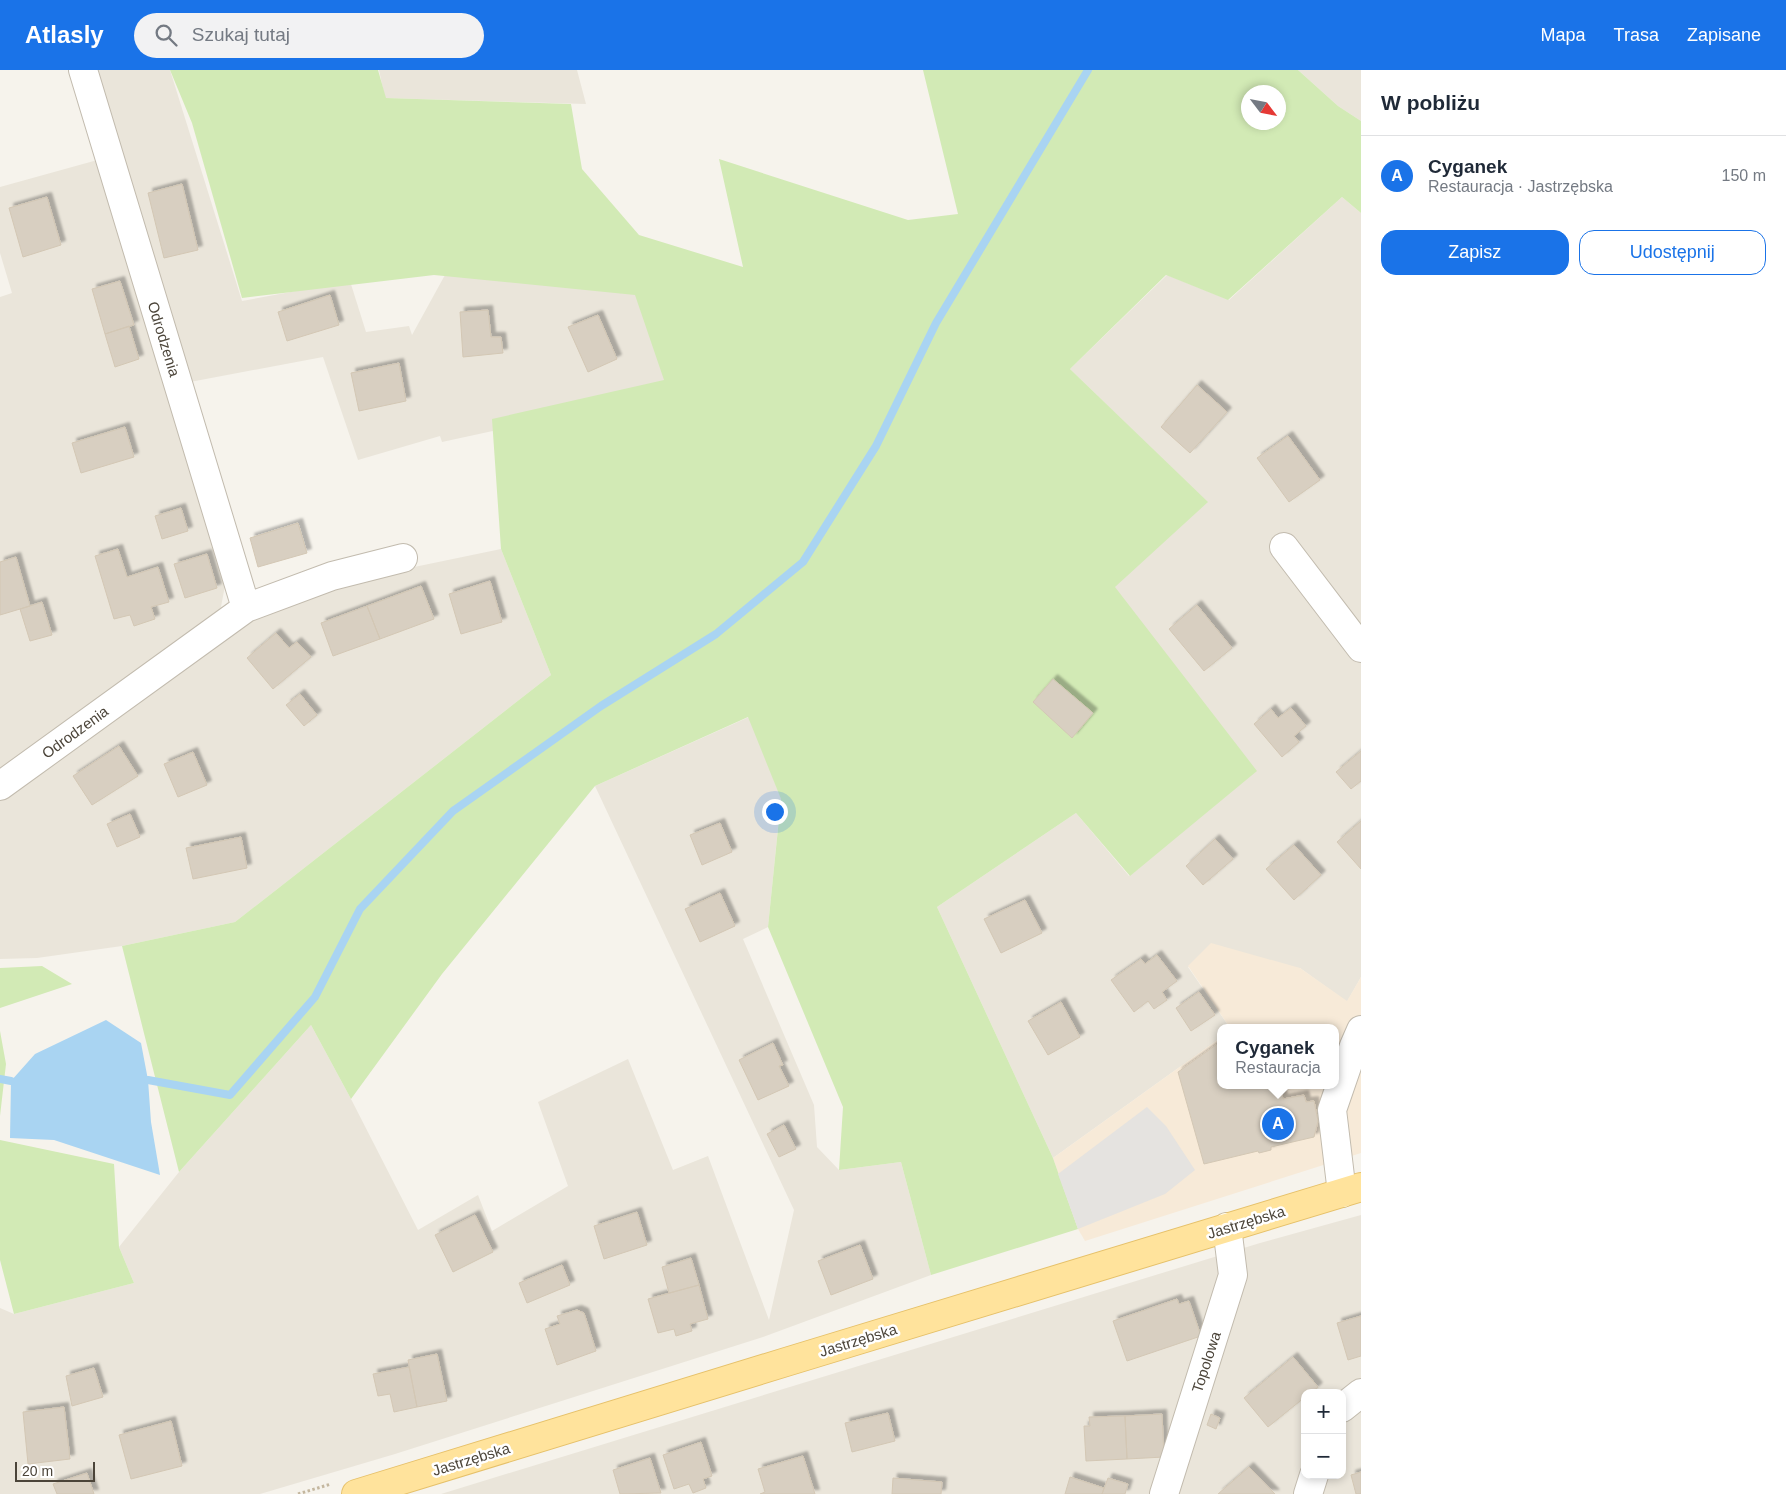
<!DOCTYPE html>
<html lang="pl">
<meta charset="utf-8">
<style>
body{margin:0;font-family:Helvetica,sans-serif;background:#f2f2f3;color:#1f2937}
.controls{position:absolute;right:15px;bottom:15px;display:grid;overflow:hidden;border-radius:10px;box-shadow:0 2px 8px #0003}
.controls button{width:45px;height:45px;display:grid;place-items:center;padding:0;border:0;border-bottom:1px solid #e0e1e3;background:#fff;color:#1f2937;font:25px sans-serif}
.compass{position:absolute;left:1241px;top:15px;width:45px;height:45px;border-radius:50%;background:#fff;box-shadow:0 2px 8px #0003;rotate:122deg}
.scale{position:absolute;left:15px;bottom:12px;width:80px;box-sizing:border-box;padding-left:5px;border:2px solid #4b4439;border-top:0;font-size:14px;line-height:18px;white-space:nowrap;color:#4b4439;-webkit-text-stroke:4px #fff;paint-order:stroke}
.you{position:absolute;left:774px;top:741px;width:18px;height:18px;margin:-12px;border:4px solid #fff;border-radius:50%;background:#1a73e8;box-shadow:0 0 0 8px #1a73e833}
.badge{display:grid;place-items:center;width:32px;height:32px;border-radius:50%;background:#1a73e8;color:#fff;font-size:16px;font-weight:700}
.pin{position:absolute;translate:-50% -50%;border:2px solid #fff;box-shadow:0 1px 5px #0006}
.popup{position:absolute;left:1217px;top:954px;width:122px;height:65px;box-sizing:border-box;display:grid;place-content:center;border-radius:10px;background:#fff;filter:drop-shadow(0 1px 4px #0005);font-size:16px;white-space:nowrap;color:#747a83}
.popup b{font-size:19px;color:#1f2937}
.popup::after{content:'';position:absolute;left:50%;top:100%;margin-left:-10px;border:10px solid transparent;border-top-color:#fff}
.list{margin:0;padding:0;list-style:none}
h2{display:flex;justify-content:space-between;align-items:center;height:65px;margin:0;padding:0 20px;font-size:21px}
h2 small{font-size:16px;font-weight:400;color:#747a83}
.list li{display:grid;grid-template-columns:32px 1fr auto;gap:15px;align-items:center;box-sizing:border-box;height:80px;padding:0 20px;border-top:1px solid #e0e1e3}
.list b{display:block;font-size:19px;white-space:nowrap}
.list p{margin:0;font-size:16px;white-space:nowrap;color:#747a83}
.list em{font-size:16px;font-style:normal;color:#747a83}
.actions{display:flex;gap:10px;padding:15px 20px}
.actions a{flex:1;padding:11px 0;border:1px solid #1a73e8;border-radius:15px;text-align:center;font-size:18px;color:#1a73e8}
.actions .main{background:#1a73e8;color:#fff}
.icon{flex:none;width:28px;height:28px;fill:none;stroke:currentColor;stroke-width:2;stroke-linecap:round;stroke-linejoin:round}
.map{position:relative;flex:none;width:1361px;height:1424px;overflow:hidden}
header{display:flex;align-items:center;gap:30px;box-sizing:border-box;height:70px;padding:0 25px;background:#1a73e8;color:#fff}
header strong{font-size:24px}
nav{display:flex;gap:28px;margin-inline-start:auto;font-size:18px}
.search{width:350px;height:45px;background:#f2f2f3;display:flex;align-items:center;gap:12px;box-sizing:border-box;padding:0 18px;border-radius:28px;color:#747a83;font-size:19px}
main{display:flex}
aside{flex:1;background:#fff}
.map>svg:first-child{display:block}
.residential{fill:#eae5da;fill-rule:evenodd}
.commercial{fill:#f7ead8}
.green{fill:#d2eab5;fill-rule:evenodd}
.parking{fill:#e5e3e0}
.water{fill:#a9d4f2}
.lines{fill:none;stroke-linecap:round;stroke-linejoin:round}
.stream{stroke:#a9d4f2;stroke-width:8}
.building{fill:#d8cfc1;stroke:#d3c7b4;filter:url(#shadow)}
.minor-casing{stroke:#c2bbae;stroke-width:30}
.major-casing{stroke:#e6c16a;stroke-width:30}
.path{stroke:#c4b79f;stroke-width:3;stroke-dasharray:2.5 2.5;stroke-linecap:butt}
.minor{stroke:#fff;stroke-width:28}
.major{stroke:#ffe39c;stroke-width:28}
.labels{text-anchor:middle;dominant-baseline:central;stroke-width:5;stroke-linejoin:round;paint-order:stroke}
.street-label{font-size:15px;fill:#4b4439;stroke:#fff}
</style>
<header>
<strong>Atlasly</strong>
<div class="search"><svg class="icon" aria-label="search" viewBox="0 0 24 24"><circle cx="10" cy="10" r="6"/><path d="M15 15l6 6"/></svg>Szukaj tutaj</div>
<nav><a>Mapa</a><a>Trasa</a><a>Zapisane</a></nav>
</header>
<main>
<div class="map">
<svg width="1361" height="1424" viewBox="0 0 1361 1424">
<defs>
<filter id="shadow"><feDropShadow dx="4.5" dy="-4.5" stdDeviation="1" flood-color="#0004"/></filter>
</defs>
<rect width="100%" height="100%" fill="#f6f3ec"/>
<path class="residential" d="M91,0h79l72,231 108,-20 16,51 43,-6 3,9 39,-71 191,16 29,112 -229,50 -2,-6 -82,24 -35,-103 -154,29 57,194 -5,27 280,-58 50,126 -316,247 -113,24 -85,12 -37,1v-662l12,-4 -12,-40v-66l101,-28z
M379,0h198l9,34 -201,-6z
M1298,0h63v51l-23,-15z
M1342,127l19,16v764l-14,25 -47,-34 -112,-1 42,61h-10v10l-167,120 -116,-251 139,-94 53,63 127,-105 -142,-184 93,-85 -137,-133 97,-94 62,25z
M749,647l32,81 -13,129 -25,12 71,166 3,42 22,23 62,-8 30,113 -168,62 -368,117 -135,40h-260v-186l14,6 120,-31 -15,-36 60,-75 132,-147 40,74 67,131 60,-35 14,36 76,-45 -30,-84 90,-43 45,111 35,-14 61,164 25,-110 -199,-424z
M1361,1145v279h-920l819,-251zM1305,1323h37v82h-37z"/>
<path class="commercial" d="M1211,873l89,25 47,33 14,-24v176l-276,88 -7,-12 -25,-71 167,-120v47h116v-57h-106l-42,-62z"/>
<path class="green" d="M170,0h208l8,28 185,6 11,65 57,66 104,32 -24,-108 189,61 50,-6 -35,-144h375l40,36 23,15v92l-19,-16 -114,103 -62,-25 -96,94 138,133 -93,85 142,184 -127,105 -54,-63 -139,94 116,251 25,71 -147,46 -30,-113 -62,8 4,-63 -75,-180 13,-128 -33,-82 -153,69 -153,188 -91,125 -40,-74 -132,147 -57,-226 113,-24 316,-247 -50,-126 -9,-130 172,-39 -29,-85 -201,-20 -192,23 -50,-175zM1248,22h30v30h-30z
M42,896l30,18 -72,24v-40z
M0,961l6,33 -6,52z
M0,1070l114,24 5,83 15,36 -120,31 -14,-54z"/>
<path class="parking" d="M1147,1037l19,19 29,44 -30,24 -87,35 -20,-55z"/>
<path class="water" d="M106,950l35,23 7,37 3,42 9,53 -106,-35 -44,-2 1,-57 24,-27z"/>
<g class="lines">
<path class="stream" d="M0,1009l11,2
M148,1010l82,15 85,-98 45,-88 93,-98 148,-105 115,-72 87,-72 73,-116 60,-123 152,-253"/>
</g>
<path class="building" d="M182,114l16,66 -34,8 -16,-65z
M47,127l14,48 -38,12 -14,-49z
M120,211l14,44 -29,9 -13,-45z
M330,225l9,30 -52,16 -9,-29z
M488,240l3,27h10l2,16 -40,4 -3,-45z
M598,245l19,44 -29,13 -20,-45z
M129,256l10,33 -24,8 -10,-33z
M399,293l7,38 -47,10 -8,-38z
M1197,315l30,27 -37,41 -29,-26z
M125,357l9,30 -53,16 -9,-30z
M1288,366l32,44 -31,22 -32,-44z
M181,438l7,23 -26,8 -7,-23z
M298,453l9,30 -49,14 -8,-29z
M118,479l9,28 31,-10 11,35 -18,5 4,12 -21,7 -4,-11 -16,4 -19,-63z
M207,484l10,34 -32,10 -11,-34z
M16,487l14,49 -30,9v-53z
M490,511l12,41 -41,12 -12,-40z
M421,516l13,33 -54,20 -13,-33z
M42,532l10,33 -22,6 -10,-32z
M1197,535l35,43 -28,23 -35,-42z
M367,536l13,33 -47,17 -12,-33z
M276,563l13,15 8,-6 14,15 -38,32 -26,-31z
M1053,609l40,34 -21,25 -39,-36z
M300,624l17,21 -13,11 -18,-21z
M1291,638l15,18 -12,10 5,6 -17,15 -28,-33 17,-15 7,9z
M119,676l19,30 -46,29 -19,-29z
M1361,681v30l-10,8 -15,-17z
M193,682l14,33 -29,12 -14,-33z
M130,744l10,23 -23,10 -10,-23z
M1361,751v48l-24,-27z
M720,753l12,29 -30,13 -12,-30z
M241,767l6,31 -54,11 -7,-31z
M1215,769l18,20 -30,26 -17,-19z
M1294,775l27,30 -27,25 -28,-31z
M720,823l15,33 -35,16 -15,-33z
M1025,830l17,33 -41,20 -17,-34z
M1157,885l20,26 -15,11 5,8 -13,9 -6,-8 -14,11 -23,-32 30,-21 4,5z
M1199,922l16,23 -24,16 -15,-23z
M1061,932l19,35 -32,18 -20,-34z
M1220,972v43h59l4,14 21,-4 2,7 8,-1 4,20 -4,16 -43,10v3l-12,3 -1,-2 -54,13 -26,-92z
M773,973l10,22 -4,1 10,20 -31,14 -19,-40z
M784,1055l12,24 -17,8 -12,-23z
M637,1142l10,33 -43,14 -10,-33z
M475,1145l18,37 -40,20 -18,-37z
M860,1175l13,34 -42,16 -13,-34z
M691,1188l8,27 -30,8 -7,-26z
M562,1195l8,20 -43,18 -8,-20z
M699,1215l9,34 -18,5 2,7 -16,5 -2,-7 -16,4 -10,-34z
M1177,1229l2,5 10,-3 12,35 -74,25 -14,-40z
M577,1240l7,3 12,38 -39,14 -12,-36 15,-5 -3,-8z
M1361,1246v40l-13,4 -11,-37z
M437,1284l10,47 -30,6 -9,-47z
M1293,1287l25,30 -7,6h-6v4l-37,30 -24,-29z
M409,1297l8,40 -23,5 -4,-18 -12,2 -5,-22z
M94,1298l9,29 -31,9 -6,-30z
M64,1337l6,52 -42,5 -5,-52z
M888,1343l7,28 -43,11 -7,-29z
M1162,1344l2,43 -37,2 -2,-43z
M1211,1344l9,4 -4,11 -9,-4z
M1125,1346l2,43 -41,2 -2,-35h6l-1,-9z
M171,1351l11,45 -51,13 -12,-44z
M701,1372l11,34 -9,3 3,9 -13,5 -4,-9 -15,5 -11,-34z
M803,1386l12,38h-55l5,-2 -7,-23z
M650,1388l11,35 -41,1 -7,-24z
M1249,1397l26,27h-57z
M1361,1402v22h-5l-5,-19z
M87,1403l7,21h-37l-4,-10z
M1070,1407l34,11 -2,6h-37z
M893,1408l49,4 -1,12h-49z
M1108,1408l20,6 -3,10h-23z"/>
<g class="lines">
<g class="minor-casing">
<path id="minor" d="M83,0l163,538
M1284,477l77,101
M0,716l246,-178 86,-32 71,-18
M1342,1123l-10,-83 22,-64 7,-16
M1342,1338l19,-15
M1164,1424l69,-219 -6,-48
M1308,1424l6,-19"/>
</g>
<g class="major-casing">
<path id="major" d="M356,1424l430,-132 575,-175"/>
</g>
<path class="path" d="M298,1424l33,-10"/>
<use href="#minor" class="minor"/>
<use href="#major" class="major"/>
</g>
<g class="labels">
<g class="street-label">
<text transform="translate(164 269) rotate(73)">Odrodzenia</text>
<text transform="translate(75 662) rotate(-36)">Odrodzenia</text>
<text transform="translate(1246 1152) rotate(-17)">Jastrzębska</text>
<text transform="translate(858 1270) rotate(-17)">Jastrzębska</text>
<text transform="translate(1206 1292) rotate(-72)">Topolowa</text>
<text transform="translate(471 1389) rotate(-17)">Jastrzębska</text>
</g>
</g>
</svg>
<div class="controls">
<button>+</button>
<button>−</button>
</div>
<svg class="compass" viewBox="-18 -18 36 36"><path d="M0-13l5 13h-10z" fill="#e53935"/><path d="M0 13l5-13h-10z" fill="#747a83"/></svg>
<div class="scale">20 m</div>
<div class="you"></div>
<div class="pin badge" style="left:1278px;top:1054px">A</div>
<div class="popup"><b>Cyganek</b>Restauracja</div>
</div>
<aside>
<h2>W pobliżu<small></small></h2>
<ul class="list">
<li><span class="badge">A</span><div><b>Cyganek</b><p>Restauracja · Jastrzębska</p></div><em>150 m</em></li>
</ul>
<div class="actions"><a class="main">Zapisz</a><a>Udostępnij</a></div>
</aside>
</main>
